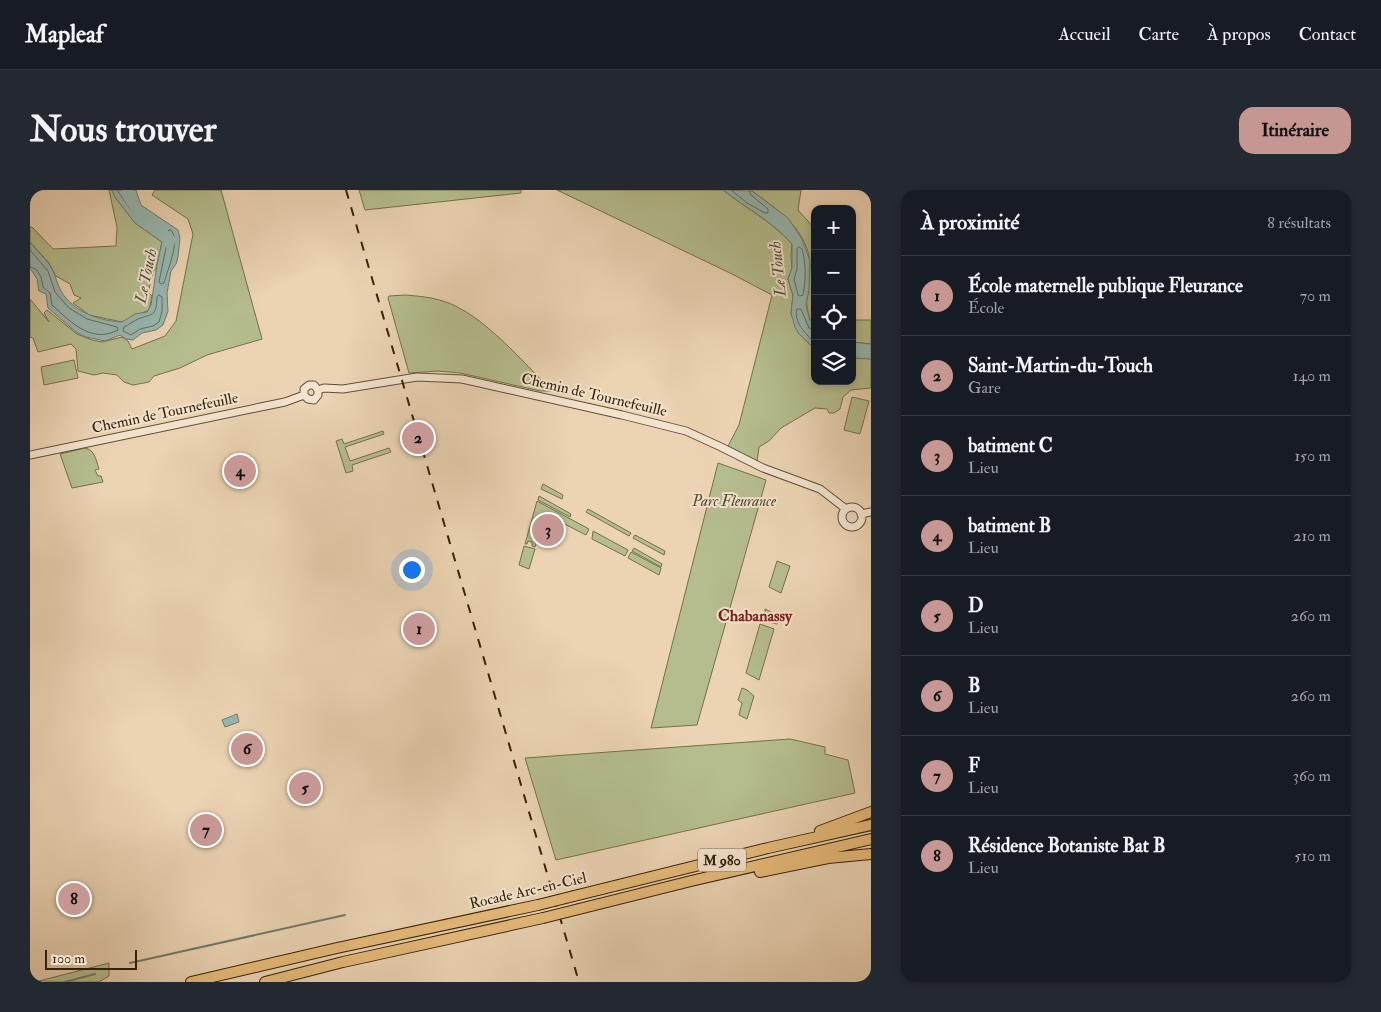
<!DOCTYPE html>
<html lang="fr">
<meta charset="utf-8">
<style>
body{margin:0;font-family:"IM FELL Double Pica",serif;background:#242831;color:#f1f3f6}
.controls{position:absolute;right:15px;top:15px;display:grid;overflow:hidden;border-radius:10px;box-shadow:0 2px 8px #0003}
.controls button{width:45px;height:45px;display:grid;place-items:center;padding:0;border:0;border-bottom:1px solid #363941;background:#171b24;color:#f1f3f6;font:25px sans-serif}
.scale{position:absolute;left:15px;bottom:12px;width:92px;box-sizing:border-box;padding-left:5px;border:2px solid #352205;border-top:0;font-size:14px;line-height:18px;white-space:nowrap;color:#352205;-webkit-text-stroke:4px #f2e2ce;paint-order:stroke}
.you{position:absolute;left:381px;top:379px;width:18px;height:18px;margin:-12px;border:4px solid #fff;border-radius:50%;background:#1a73e8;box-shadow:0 0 0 8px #1a73e833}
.badge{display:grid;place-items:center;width:32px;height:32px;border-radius:50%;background:#c59692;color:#111;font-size:16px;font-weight:700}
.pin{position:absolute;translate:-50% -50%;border:2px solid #fff;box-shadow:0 1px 5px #0006}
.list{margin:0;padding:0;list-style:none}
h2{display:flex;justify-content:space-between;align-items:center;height:65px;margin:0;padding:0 20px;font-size:21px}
h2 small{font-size:16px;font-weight:400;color:#9ea1a6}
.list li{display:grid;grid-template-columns:32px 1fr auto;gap:15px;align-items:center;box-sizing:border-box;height:80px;padding:0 20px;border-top:1px solid #363941}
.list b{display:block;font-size:19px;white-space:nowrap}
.list p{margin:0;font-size:16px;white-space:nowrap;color:#9ea1a6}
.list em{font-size:16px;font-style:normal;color:#9ea1a6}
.icon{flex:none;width:28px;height:28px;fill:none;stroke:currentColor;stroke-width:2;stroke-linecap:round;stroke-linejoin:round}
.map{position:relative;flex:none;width:841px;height:792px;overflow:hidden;border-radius:15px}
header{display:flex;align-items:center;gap:30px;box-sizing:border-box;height:70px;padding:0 25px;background:#171b24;border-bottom:1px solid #363941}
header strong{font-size:24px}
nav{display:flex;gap:28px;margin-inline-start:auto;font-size:18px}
.intro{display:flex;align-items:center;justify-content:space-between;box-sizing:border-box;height:120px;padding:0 30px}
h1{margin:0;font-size:35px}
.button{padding:12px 22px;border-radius:15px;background:#c59692;color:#111;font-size:18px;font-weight:700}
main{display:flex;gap:30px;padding:0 30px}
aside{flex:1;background:#171b24;border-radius:15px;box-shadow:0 2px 8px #0003}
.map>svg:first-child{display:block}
.green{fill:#b5bd8e;stroke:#75704a}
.water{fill:#98b7b0;stroke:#707b6c;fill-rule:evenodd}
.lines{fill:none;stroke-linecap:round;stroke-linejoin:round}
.shore{stroke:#666c5a;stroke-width:1}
.stream{stroke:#707b6c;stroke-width:2}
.river{stroke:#98b7b0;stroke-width:11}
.minor-casing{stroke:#624e30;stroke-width:9}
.highway-casing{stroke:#352205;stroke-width:12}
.minor{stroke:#f2e2ce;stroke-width:7}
.highway{stroke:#e6ba7a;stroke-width:10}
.rail{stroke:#352205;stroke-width:2;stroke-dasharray:9 9;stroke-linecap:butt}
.highway-bridge-casing{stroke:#352205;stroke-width:12;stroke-linecap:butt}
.highway-bridge{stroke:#e6ba7a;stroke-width:10}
.labels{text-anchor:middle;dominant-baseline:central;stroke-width:4;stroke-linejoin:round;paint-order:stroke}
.shield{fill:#f2e2ce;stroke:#6e5c41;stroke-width:1}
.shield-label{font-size:14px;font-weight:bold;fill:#352205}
.street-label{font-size:15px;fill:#352205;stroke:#f2e2ce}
.park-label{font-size:15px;font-style:italic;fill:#554927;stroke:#f2e2ce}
.water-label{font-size:16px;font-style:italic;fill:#534f38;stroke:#f2e2ce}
.neighbourhood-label{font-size:16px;font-weight:bold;fill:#7a1f14;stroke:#f2e2ce}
</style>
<header>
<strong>Mapleaf</strong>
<nav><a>Accueil</a><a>Carte</a><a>À propos</a><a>Contact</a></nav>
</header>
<div class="intro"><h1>Nous trouver</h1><a class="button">Itinéraire</a></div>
<main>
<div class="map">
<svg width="841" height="792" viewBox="0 0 841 792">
<rect width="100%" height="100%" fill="#ebd3b3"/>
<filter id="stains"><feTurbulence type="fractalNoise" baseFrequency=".004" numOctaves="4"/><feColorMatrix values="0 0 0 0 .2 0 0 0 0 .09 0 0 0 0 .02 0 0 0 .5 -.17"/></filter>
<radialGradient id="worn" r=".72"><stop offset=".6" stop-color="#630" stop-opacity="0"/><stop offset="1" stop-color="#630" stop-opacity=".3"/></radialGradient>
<path class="green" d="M79,0h3l3,7 20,26 27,19 -6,28h-2l-6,22 4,4 -3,14 -27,12 -33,-7 -16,-12 8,-5 -7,-3 -4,-11 -14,-8 -7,-13 -19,-21v-15h2l21,22 63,-3 1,-19z
M125,0h66l41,149 -55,16 -27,13 -26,8 -5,6 -16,3 -9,-3 -7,-7 -14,-2 -9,2 -16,-4 -2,-22 -5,-5 -33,8 -5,-14 -3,-1v-38l19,23 -5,-9 3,-3 30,24 15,6 10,2 20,-5 6,4 4,8 33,-13 11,-15 17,-87 -5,-15 -36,-24z
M329,0h162v3l-156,17z
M527,0h166c24,19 48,31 69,54l-1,11 1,13 -4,11 5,16 -2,18 8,21 16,15v32h37v-23h17l2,1v29l-20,2 -8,7 -3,12 -6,4h-5l-2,-4 -12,-1 -34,20 -12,13 -10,6 -2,15 -29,-16 11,-21 33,-130 -40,-21z
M721,0h50l-3,20 17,19v98c-18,-22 0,-50 -7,-75 -9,-30 -34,-44 -57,-62z
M375,105c13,1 25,2 38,6 39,12 80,61 109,90h-12l-80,-18 -22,-2 -29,2 -21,-75 1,-2z
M822,123l2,7h17v24l-19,-2z
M44,170l4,18 -34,7 -3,-18z
M822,207l17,4 -9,33 -16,-4z
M353,241l1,3 -39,13 5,14 39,-13 2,4 -39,13 1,6 -7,2 -10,-32 6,-2 2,5z
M55,258c10,2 11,12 14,21l-4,1 3,6h3l2,6 -31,6 -12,-34z
M688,273l48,17 -69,245 -46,3z
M513,294l20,11 -1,4 -21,-10z
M509,306l32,18 -1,3 -32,-17z
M507,311l52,28 -3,6 -41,-21 -10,33 -3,-1v-4l-4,-1 -1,3h-2z
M558,319l43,24 -2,3 -43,-24z
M563,341l35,19 -3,6 -33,-17z
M605,345l30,16 -1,4 -31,-17z
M494,356l11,3 -6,20 -10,-4z
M604,358l28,16 -1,3 -29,-16z
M601,362l30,16 -2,7 -31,-17z
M747,371l13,5 -9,27 -12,-6z
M735,419l14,7 -2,8 -8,-2 -4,-3z
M730,434l14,5 -15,51 -13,-7z
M712,498l5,2 7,6 -7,23 -8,-4 3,-12 -4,-3z
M760,549l35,8v7l23,6 7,33 -299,67 -31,-102z
M79,773v13l-10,6h-64z"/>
<path class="water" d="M82,0h24l5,15 37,25 2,8 -2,19 -2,7 -5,7 -4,22 1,18 -5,14 -7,5 -14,3 -9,7 -7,-1 -6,-4 -15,6 -19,-4 -10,-5 -28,-24 -2,-14 -7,-3 -2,-12 -7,-11v-26c7,10 17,17 22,27 4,7 5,15 9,22 12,21 39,30 61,31l13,-8 12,-2 4,-7 6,-40 5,-23 -27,-19 -20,-26zM120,30l12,7 -1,7c-6,-1 -13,-5 -14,-13z
M693,0l29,1 36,27 14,21 8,22 -1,29 -3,15 4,15 5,7v22l-16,-15 -4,-7 -4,-14 2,-18 -5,-16 4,-11v-24c-20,-23 -45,-35 -69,-54z
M822,152l19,2v15l-19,-1z
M207,524l2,8 -14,5 -3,-7z"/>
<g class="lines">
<path class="shore" d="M87,0l16,23 8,7 4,-5 -10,-11 -4,-14
M701,0l16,13 18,10h3v-4l-17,-14 -2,-5
M141,40c10,12 -4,40 -7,53l-3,1 -2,-2 8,-39 -2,-6 3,-6z
M769,57l3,2c4,14 4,31 1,46l-3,1 -2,-1 -4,-16 3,-10v-20z
M0,60l18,21 7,21 14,16 18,11 30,8 1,3c-27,14 -47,-8 -66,-25l-2,-12 -7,-6 -2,-10 -5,-8 -6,-2
M129,105l3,2v14l-3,11 -6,4 -13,3 -9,6 -8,-4 1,-4c5,-2 9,-6 14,-8 16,-6 18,-2 19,-22z
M785,139l-6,-1 -8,-19h-4c-4,13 9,25 18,34"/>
<path class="stream" d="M100,773l215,-48
M35,792l30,-8"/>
<path class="river" d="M98,0l-1,4 12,19 31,27 -1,3"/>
<g class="minor-casing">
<path id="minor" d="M288,200l6,-2 19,1 74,-12 45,2 160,36 64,16 35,16 42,21 57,21 26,20
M274,205l4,4 6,1 4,-5v-5
M274,205v-6l5,-4h5l4,5
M0,265l255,-53 19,-7
M812 327a10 10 0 1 1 20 0a10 10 0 1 1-20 0Z
M831,324l10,-2"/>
</g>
<g class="highway-casing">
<path id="highway" d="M790,641l51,-19
M730,682l68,-14 43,-4
M544,706l194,-48 103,-23
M549,719l112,-28 180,-42
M161,792l146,-34 201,-43
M235,792l78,-20 200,-44"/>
</g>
<use href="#minor" class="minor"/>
<use href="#highway" class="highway"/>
<path class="rail" d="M316,0l233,792"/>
<g class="highway-bridge-casing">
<path id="highway-bridge" d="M508,715l36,-9
M513,728l36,-9"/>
</g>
<use href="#highway-bridge" class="highway-bridge"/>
</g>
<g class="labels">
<rect class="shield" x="668" y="658.5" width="48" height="23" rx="4"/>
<g class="shield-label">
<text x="692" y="670">M 980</text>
</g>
<g class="street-label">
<text transform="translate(564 205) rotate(13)">Chemin de Tournefeuille</text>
<text transform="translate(135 223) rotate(-12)">Chemin de Tournefeuille</text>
<text transform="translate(498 701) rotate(-13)">Rocade Arc-en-Ciel</text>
</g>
<g class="park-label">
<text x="704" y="311">Parc Fleurance</text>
</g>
<g class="water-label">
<text transform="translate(748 79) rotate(-96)">Le Touch</text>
<text transform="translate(116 86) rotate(-78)">Le Touch</text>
</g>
<g class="neighbourhood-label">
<text x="725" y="426">Chabanassy</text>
</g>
</g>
<rect width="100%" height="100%" filter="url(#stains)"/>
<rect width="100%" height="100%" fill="url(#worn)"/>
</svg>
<div class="controls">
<button>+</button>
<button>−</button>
<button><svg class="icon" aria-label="locate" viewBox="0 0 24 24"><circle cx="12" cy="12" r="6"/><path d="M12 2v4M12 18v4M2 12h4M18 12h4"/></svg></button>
<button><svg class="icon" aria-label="layers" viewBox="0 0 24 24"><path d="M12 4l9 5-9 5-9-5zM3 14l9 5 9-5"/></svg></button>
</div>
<div class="scale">100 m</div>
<div class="you"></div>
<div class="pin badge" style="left:389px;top:439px">1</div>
<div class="pin badge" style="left:388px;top:248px">2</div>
<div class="pin badge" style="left:518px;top:340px">3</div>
<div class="pin badge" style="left:210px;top:281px">4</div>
<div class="pin badge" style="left:275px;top:598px">5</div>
<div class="pin badge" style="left:217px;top:559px">6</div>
<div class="pin badge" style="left:176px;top:640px">7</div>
<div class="pin badge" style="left:44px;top:709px">8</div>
</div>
<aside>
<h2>À proximité<small>8 résultats</small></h2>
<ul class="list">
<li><span class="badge">1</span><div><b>École maternelle publique Fleurance</b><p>École</p></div><em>70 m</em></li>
<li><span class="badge">2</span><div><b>Saint-Martin-du-Touch</b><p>Gare</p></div><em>140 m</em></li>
<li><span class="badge">3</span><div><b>batiment C</b><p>Lieu</p></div><em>150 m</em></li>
<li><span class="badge">4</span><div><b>batiment B</b><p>Lieu</p></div><em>210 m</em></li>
<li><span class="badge">5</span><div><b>D</b><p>Lieu</p></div><em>260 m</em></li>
<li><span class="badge">6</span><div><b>B</b><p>Lieu</p></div><em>260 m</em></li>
<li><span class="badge">7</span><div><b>F</b><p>Lieu</p></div><em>360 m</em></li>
<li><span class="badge">8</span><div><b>Résidence Botaniste Bat B</b><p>Lieu</p></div><em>510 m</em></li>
</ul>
</aside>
</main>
